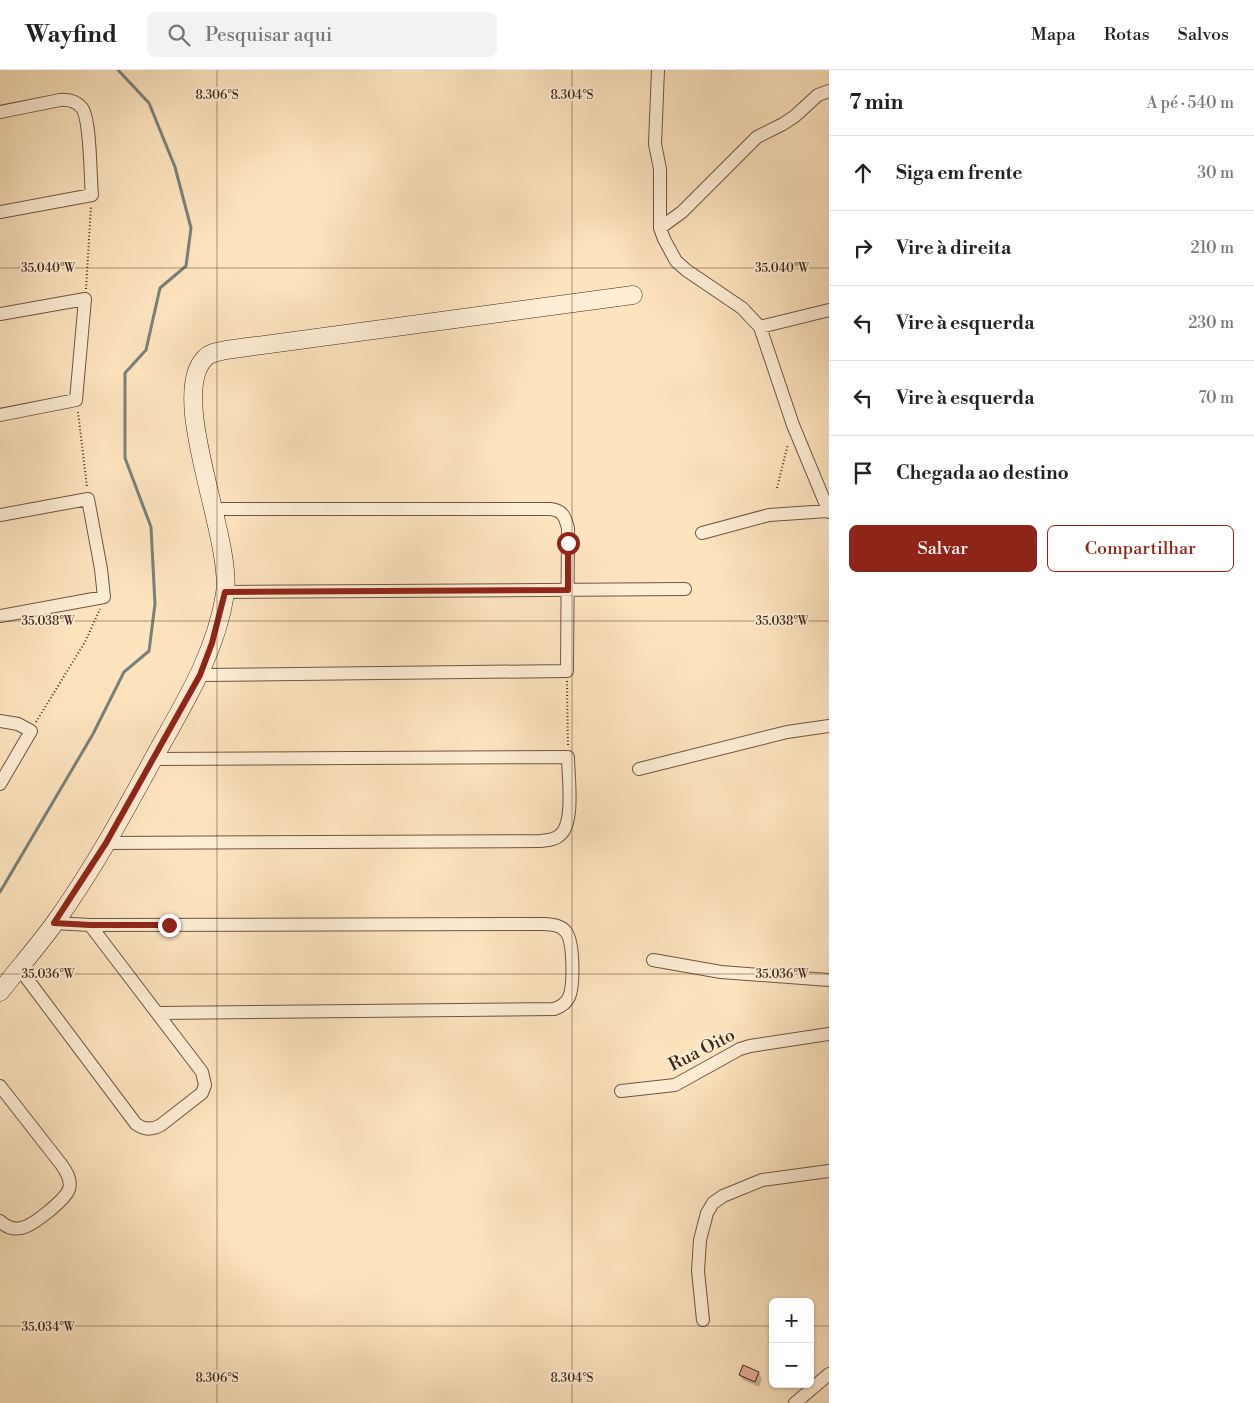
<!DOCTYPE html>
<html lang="pt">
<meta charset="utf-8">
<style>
body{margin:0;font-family:"Libre Bodoni",serif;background:#f2f2f2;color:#222}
.controls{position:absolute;right:15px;bottom:15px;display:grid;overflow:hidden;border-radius:8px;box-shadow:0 1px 4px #0004}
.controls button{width:45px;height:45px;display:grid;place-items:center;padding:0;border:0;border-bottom:1px solid #e0e0e0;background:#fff;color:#222;font:25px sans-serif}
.stop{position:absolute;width:15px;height:15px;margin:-11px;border:4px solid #8f2418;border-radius:50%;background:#fff}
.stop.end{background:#8f2418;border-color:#fff;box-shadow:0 1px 5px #0008}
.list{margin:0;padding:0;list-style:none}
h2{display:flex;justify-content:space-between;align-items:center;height:65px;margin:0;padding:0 20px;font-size:21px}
h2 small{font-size:16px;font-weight:400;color:#767676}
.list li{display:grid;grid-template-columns:32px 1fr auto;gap:15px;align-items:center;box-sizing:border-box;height:75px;padding:0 20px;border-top:1px solid #e0e0e0}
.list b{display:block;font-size:19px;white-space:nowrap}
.list em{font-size:16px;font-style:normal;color:#767676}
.actions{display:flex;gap:10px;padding:15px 20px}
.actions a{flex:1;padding:11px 0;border:1px solid #8f2418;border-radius:8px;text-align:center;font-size:18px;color:#8f2418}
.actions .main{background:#8f2418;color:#fff}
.icon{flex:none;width:28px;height:28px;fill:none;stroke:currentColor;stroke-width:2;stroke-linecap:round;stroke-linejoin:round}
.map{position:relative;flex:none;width:829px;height:1333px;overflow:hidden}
header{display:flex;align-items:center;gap:30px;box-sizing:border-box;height:70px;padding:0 25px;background:#fff;border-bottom:1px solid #e0e0e0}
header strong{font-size:24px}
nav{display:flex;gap:28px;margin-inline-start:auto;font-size:18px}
.search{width:350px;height:45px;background:#f2f2f2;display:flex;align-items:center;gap:12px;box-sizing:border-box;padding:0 18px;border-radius:8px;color:#767676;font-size:19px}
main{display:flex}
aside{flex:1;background:#fff}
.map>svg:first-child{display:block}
.shadow{fill:#0003}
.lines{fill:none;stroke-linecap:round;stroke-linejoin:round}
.stream{stroke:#7a807a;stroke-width:3}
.building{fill:#e5ad98;stroke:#3d2719}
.street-casing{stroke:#6d5642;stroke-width:14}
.secondary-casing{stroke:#3d2719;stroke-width:19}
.path{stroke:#3d2719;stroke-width:2;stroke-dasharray:1 2.5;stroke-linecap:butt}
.street{stroke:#feedd5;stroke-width:12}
.secondary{stroke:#feedd5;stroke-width:18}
.route{stroke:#8f2418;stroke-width:6}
.ticks{fill:none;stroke:#3d2719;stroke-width:1;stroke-opacity:0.45}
.labels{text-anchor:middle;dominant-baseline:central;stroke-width:4;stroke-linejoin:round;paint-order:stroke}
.street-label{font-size:18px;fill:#3d2719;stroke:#feedd5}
.ticks-label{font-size:12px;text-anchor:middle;fill:#3d2719;stroke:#feedd5;stroke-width:4;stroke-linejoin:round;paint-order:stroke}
</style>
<header>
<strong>Wayfind</strong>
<div class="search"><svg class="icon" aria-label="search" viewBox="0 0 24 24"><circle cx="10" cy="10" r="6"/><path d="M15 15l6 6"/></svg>Pesquisar aqui</div>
<nav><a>Mapa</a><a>Rotas</a><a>Salvos</a></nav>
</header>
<main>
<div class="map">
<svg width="829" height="1333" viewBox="0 0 829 1333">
<rect width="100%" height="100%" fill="#fde4bf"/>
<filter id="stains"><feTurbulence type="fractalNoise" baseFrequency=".004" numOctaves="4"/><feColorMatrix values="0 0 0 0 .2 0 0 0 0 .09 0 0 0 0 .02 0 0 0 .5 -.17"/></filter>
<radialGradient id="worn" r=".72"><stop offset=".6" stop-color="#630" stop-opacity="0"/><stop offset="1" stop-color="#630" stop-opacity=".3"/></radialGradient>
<path class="shadow" d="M743,1297l16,6 3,6 -3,8 -16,-7 -3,-5z"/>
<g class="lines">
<path class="stream" d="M0,822l93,-158 31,-62 25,-21 6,-47 -4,-77 -26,-69v-85l21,-23 14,-62 26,-22 5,-38 -16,-61 -26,-64 -31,-33"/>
</g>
<path class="building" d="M743,1295l16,7 -4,10 -16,-7z"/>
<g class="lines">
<g class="street-casing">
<path id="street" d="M658,0l-3,74 5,25v59l4,11 12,22 10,9 56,38 18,19 33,98 36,87
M0,42l60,-12c9,-1 16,1 22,8 9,13 8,69 10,87l-92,17
M660,158l22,-16 75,-75 26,-13 12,-8 23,-21 11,-4
M0,244l85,-15 -9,101 -76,15
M760,257l69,-17
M0,445l88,-16 13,70 3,28 -104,19
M702,463l67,-18 59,-4
M225,522l460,-3
M200,605l367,-4 1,-143c-3,-11 -5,-18 -18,-19h-336
M0,651l18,3 13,7 -31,53
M639,699l148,-37 42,-6
M106,773l435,-2c7,-1 14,-1 19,-6 15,-12 8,-60 8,-78l-415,2
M54,853l36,2 455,-1c8,1 16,1 21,8 8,10 8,54 3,65 -3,7 -9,10 -15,12l-396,4
M653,890l68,12 108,8
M19,898l117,156c8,6 16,6 25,1l41,-32 3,-8 -3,-13 -112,-147
M0,1016l61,78c5,7 11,16 8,25 -4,11 -36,37 -48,39 -9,2 -15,-1 -21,-7
M621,1021l54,-6 65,-36 10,-3 79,-12
M703,1250l-5,-49 2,-31 7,-27 6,-10 10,-7 39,-16 67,-9
M795,1333l34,-29"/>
</g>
<g class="secondary-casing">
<path id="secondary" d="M0,922c18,-23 37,-45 54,-68 39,-54 71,-113 103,-172 28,-50 59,-100 68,-158 8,-56 -58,-198 -20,-236 6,-6 13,-6 21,-8l407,-55"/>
</g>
<path class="path" d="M86,219l5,-83
M78,342l9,75
M777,418l11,-44
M567,611l1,66
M36,652l49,-80 15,-33"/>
<use href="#street" class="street"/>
<use href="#secondary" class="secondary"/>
</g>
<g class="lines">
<path class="route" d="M169,855h-79l-36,-2 52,-80 94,-168 12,-32 13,-51 343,-2v-47"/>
</g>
<path class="ticks" d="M217,0v1333M572,0v1333M0,198h829M0,551h829M0,904h829M0,1256h773M810,1256h19"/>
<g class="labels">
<g class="street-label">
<text transform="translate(702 980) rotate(-27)">Rua Oito</text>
</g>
</g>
<g class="ticks-label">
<text x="217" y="29">8.306°S</text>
<text x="572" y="29">8.304°S</text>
<text x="782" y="202">35.040°W</text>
<text x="48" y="202">35.040°W</text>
<text x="782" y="555">35.038°W</text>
<text x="48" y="555">35.038°W</text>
<text x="782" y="908">35.036°W</text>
<text x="48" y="908">35.036°W</text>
<text x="48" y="1261">35.034°W</text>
<text x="217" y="1312">8.306°S</text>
<text x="572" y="1312">8.304°S</text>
</g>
<rect width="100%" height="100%" filter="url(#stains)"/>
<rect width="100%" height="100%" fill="url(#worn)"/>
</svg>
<div class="controls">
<button>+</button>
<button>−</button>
</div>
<div class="stop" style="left:568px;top:473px"></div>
<div class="stop end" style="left:169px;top:855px"></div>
</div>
<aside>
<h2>7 min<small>A pé · 540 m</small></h2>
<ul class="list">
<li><svg class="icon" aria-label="ahead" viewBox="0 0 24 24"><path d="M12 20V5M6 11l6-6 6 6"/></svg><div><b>Siga em frente</b></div><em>30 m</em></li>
<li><svg class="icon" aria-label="right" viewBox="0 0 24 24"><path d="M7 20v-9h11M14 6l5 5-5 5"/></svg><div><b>Vire à direita</b></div><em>210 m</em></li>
<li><svg class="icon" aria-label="left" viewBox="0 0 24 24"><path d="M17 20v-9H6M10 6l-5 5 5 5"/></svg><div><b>Vire à esquerda</b></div><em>230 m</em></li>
<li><svg class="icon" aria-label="left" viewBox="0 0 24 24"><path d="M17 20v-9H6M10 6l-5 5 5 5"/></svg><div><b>Vire à esquerda</b></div><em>70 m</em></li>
<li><svg class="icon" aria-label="arrive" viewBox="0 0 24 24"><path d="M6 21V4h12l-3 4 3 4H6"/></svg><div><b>Chegada ao destino</b></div></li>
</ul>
<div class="actions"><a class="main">Salvar</a><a>Compartilhar</a></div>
</aside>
</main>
